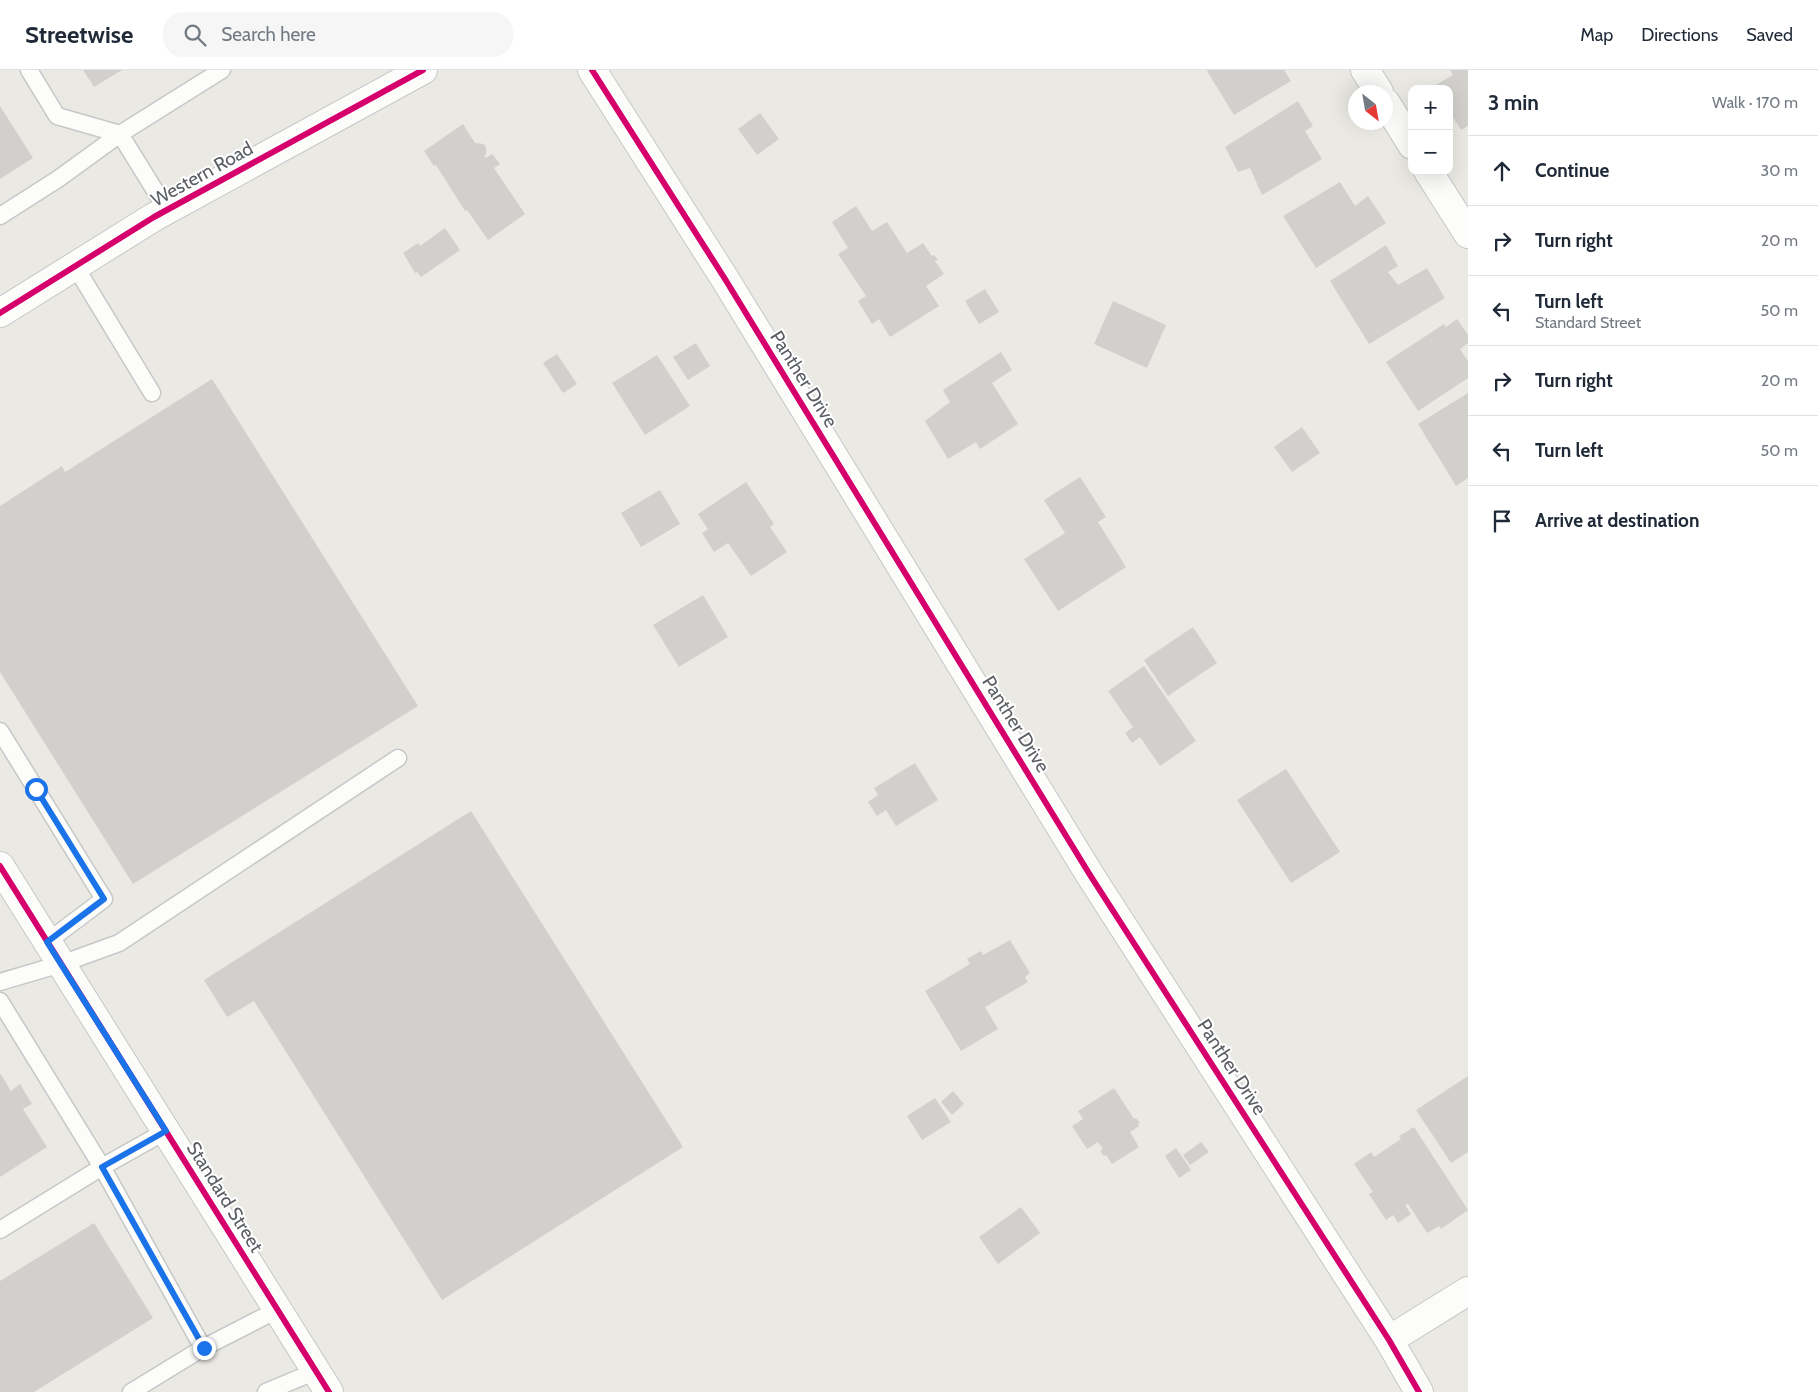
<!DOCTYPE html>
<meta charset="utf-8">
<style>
body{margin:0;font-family:Cabin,sans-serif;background:#f6f6f7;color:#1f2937}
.controls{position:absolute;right:15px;top:15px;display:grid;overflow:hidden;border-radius:10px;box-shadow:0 5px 20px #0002}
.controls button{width:45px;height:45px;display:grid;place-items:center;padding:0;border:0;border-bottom:1px solid #e0e1e3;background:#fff;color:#1f2937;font:25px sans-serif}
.compass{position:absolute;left:1348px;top:15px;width:45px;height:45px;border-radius:50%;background:#fff;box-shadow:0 5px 20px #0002;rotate:149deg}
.stop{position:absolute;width:15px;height:15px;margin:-11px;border:4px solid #1a73e8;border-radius:50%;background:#fff}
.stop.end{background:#1a73e8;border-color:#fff;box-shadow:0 1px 5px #0008}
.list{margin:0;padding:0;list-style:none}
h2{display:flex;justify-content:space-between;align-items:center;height:65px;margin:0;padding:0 20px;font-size:21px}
h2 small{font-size:16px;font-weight:400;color:#747a83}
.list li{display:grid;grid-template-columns:32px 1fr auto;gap:15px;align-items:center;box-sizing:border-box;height:70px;padding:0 20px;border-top:1px solid #e0e1e3}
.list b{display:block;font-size:19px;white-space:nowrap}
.list p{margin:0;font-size:16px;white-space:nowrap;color:#747a83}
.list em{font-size:16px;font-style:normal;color:#747a83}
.icon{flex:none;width:28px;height:28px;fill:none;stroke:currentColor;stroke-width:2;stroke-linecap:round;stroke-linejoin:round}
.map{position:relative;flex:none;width:1468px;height:1322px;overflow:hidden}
header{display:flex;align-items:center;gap:30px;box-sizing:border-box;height:70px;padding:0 25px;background:#fff;border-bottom:1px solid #e0e1e3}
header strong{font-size:24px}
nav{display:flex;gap:28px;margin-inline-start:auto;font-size:18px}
.search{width:350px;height:45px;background:#f6f6f7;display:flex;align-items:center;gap:12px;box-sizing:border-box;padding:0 18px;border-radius:20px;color:#747a83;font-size:19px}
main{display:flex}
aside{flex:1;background:#fff}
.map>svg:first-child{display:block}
.building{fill:#d1d0cd}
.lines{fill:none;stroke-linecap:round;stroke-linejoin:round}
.lane-casing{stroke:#c7c7c7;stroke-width:19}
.street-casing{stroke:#c7c7c7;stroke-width:30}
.lane{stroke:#fcfcfb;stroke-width:16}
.street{stroke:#fcfcfb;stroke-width:28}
.cycleway-casing{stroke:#fff;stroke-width:9}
.cycleway{stroke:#d6006c;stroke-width:6}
.route{stroke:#1a73e8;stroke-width:6}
.labels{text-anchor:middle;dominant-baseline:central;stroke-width:4;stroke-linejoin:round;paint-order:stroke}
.street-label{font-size:19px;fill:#5a5e63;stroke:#fff}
</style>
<header>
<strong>Streetwise</strong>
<div class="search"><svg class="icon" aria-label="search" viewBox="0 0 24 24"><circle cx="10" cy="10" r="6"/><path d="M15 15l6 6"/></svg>Search here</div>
<nav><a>Map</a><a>Directions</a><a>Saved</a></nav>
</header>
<main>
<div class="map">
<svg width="1468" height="1322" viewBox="0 0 1468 1322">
<rect width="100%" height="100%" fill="#ebe9e4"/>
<path class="building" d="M83,0h39l-28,17z
M1209,0h75l7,11 -57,34 -27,-44z
M1450,0h18v56l-7,4 -12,-19v-22h-13l-2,-3 19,-11z
M1298,31l15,25 -8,5 17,28 -60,36 -12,-27 -12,4 -13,-25z
M0,36l33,52 -33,21z
M760,43l19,26 -22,16 -19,-26z
M463,54l12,19 9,1 2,4v6l-2,1 2,3 6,-4 8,10 -6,4 31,46 -37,26 -21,-30 -2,1 -29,-46 -2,1 -10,-15z
M1340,112l15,24 13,-10 18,27 -70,45 -33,-52z
M856,136l16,25 15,-9 20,31 16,-10 9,13 2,-1 4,5 -3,1 9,13 -18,12 13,20 -49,31 -11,-18 -7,5 -14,-23 8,-5 -28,-42 10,-6 -16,-26z
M445,158l15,22 -39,27 -4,-5 -2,1 -12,-20 15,-10 2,3z
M1386,175l12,21 -10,6 10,13 29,-17 18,30 -76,46 -39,-63z
M985,219l14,23 -20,12 -14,-23z
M1113,231l53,24 -19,43 -53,-24z
M1457,249l11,16v8l-8,6 8,12v17l-50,33 -32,-49 58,-38 2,3z
M696,273l14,23 -22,14 -15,-23z
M1001,282l11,18 -20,13 26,41 -38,25 -4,-7 -28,17 -23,-38 25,-19 -7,-12z
M557,284l20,30 -14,9 -20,-30z
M657,285l33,51 -45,29 -33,-52z
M212,309l206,327 -285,178 -133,-212v-166l62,-40 3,6z
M1468,323v85l-12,8 -38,-62z
M1302,357l18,26 -28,19 -18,-25z
M1080,407l26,40 -8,5 28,45 -68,44 -34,-52 41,-26 -21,-33z
M746,412l28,42 -4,3 17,25 -36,24 -23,-33 -14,9 -12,-19 6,-4 -10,-15z
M660,420l20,34 -39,23 -20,-34z
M703,525l25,42 -49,30 -26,-42z
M1193,557l24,36 -49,33 -24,-36z
M1144,596l52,75 -36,25 -20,-29 -8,6 -7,-10 8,-6 -25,-36z
M915,693l23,37 -42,26 -10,-16 -9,6 -9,-14 10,-7 -4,-7z
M1286,699l54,83 -49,31 -54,-83z
M471,741l212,336 -241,153 -188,-299 -27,16 -23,-37z
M1010,870l20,33 -5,4 3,5 -43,25 13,22 -37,22 -36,-60 45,-27 -3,-5 14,-8 2,4z
M0,1003l11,18 9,-7 12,20 -9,5 24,38 -47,30z
M1468,1006v76l-17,11 -35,-53z
M1114,1018l20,31 2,-1 4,5 -2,1 1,2 -9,6 9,15 -27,17 -6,-9 -2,1 -4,-5 3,-2 -5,-7 -11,7 -15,-23 11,-7 -5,-8z
M953,1021l11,13 -12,11 -11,-13z
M935,1028l16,24 -29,18 -15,-24z
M1414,1057l54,83 -27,19 -2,-3 -12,7 -19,-29 -3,1 6,9 -13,9 -5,-8 -7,5 -17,-26 4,-2 -19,-28 17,-12 3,5 27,-18 -2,-3z
M1201,1072l8,10 -19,13 -7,-10z
M1176,1078l15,22 -12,8 -14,-22z
M1021,1137l19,26 -42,31 -19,-27z
M94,1153l59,95 -119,74h-34v-111z"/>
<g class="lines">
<g class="lane-casing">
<path id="lane" d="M29,0l28,46 63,18
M167,140l-47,-76 102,-64
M0,146l58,-37 62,-45
M75,196l77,127
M0,661l104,168 -57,43
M0,912l61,-18 58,-21 279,-185
M0,931l102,166 64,-36
M0,1160l102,-63 101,181 74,-38
M131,1322l72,-44
M266,1322l50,-21"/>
</g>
<g class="street-casing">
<path id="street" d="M592,0l133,209 365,596 299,465 30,52
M1365,0l14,22
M1386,33l26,42
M1428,101l40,63
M0,243l154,-96 269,-147
M0,796l329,526
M1389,1270l79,-49"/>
</g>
<use href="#lane" class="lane"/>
<use href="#street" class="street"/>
<g class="cycleway-casing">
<path id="cycleway" d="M592,0l133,209 365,596 299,465 30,52
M0,243l154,-96 269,-147
M0,796l329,526"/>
</g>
<use href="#cycleway" class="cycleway"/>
</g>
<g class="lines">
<path class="route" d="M36,719l68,110 -57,43 119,189 -64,36 102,181"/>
</g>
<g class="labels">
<g class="street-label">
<text transform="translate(202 104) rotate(-29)">Western Road</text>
<text transform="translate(804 309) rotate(58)">Panther Drive</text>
<text transform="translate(1016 654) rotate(58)">Panther Drive</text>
<text transform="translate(1232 997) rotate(57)">Panther Drive</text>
<text transform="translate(225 1127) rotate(58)">Standard Street</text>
</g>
</g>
</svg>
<div class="controls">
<button>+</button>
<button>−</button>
</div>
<svg class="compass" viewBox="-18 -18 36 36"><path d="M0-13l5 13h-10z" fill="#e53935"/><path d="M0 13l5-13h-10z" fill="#747a83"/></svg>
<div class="stop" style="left:36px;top:719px"></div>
<div class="stop end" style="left:204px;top:1278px"></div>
</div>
<aside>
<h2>3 min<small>Walk · 170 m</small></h2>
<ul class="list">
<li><svg class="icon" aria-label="ahead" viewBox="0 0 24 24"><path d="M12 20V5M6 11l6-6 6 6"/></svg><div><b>Continue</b></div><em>30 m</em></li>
<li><svg class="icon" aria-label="right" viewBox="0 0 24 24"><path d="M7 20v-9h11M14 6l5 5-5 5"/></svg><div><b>Turn right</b></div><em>20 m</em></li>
<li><svg class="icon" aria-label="left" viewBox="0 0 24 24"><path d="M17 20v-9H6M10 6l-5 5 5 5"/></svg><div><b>Turn left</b><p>Standard Street</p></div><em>50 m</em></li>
<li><svg class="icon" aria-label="right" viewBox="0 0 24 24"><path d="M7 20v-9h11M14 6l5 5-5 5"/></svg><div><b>Turn right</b></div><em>20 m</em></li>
<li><svg class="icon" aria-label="left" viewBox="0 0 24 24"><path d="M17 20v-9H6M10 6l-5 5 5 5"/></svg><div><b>Turn left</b></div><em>50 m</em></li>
<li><svg class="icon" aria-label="arrive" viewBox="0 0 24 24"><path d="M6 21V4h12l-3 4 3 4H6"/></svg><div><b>Arrive at destination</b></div></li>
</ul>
</aside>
</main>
